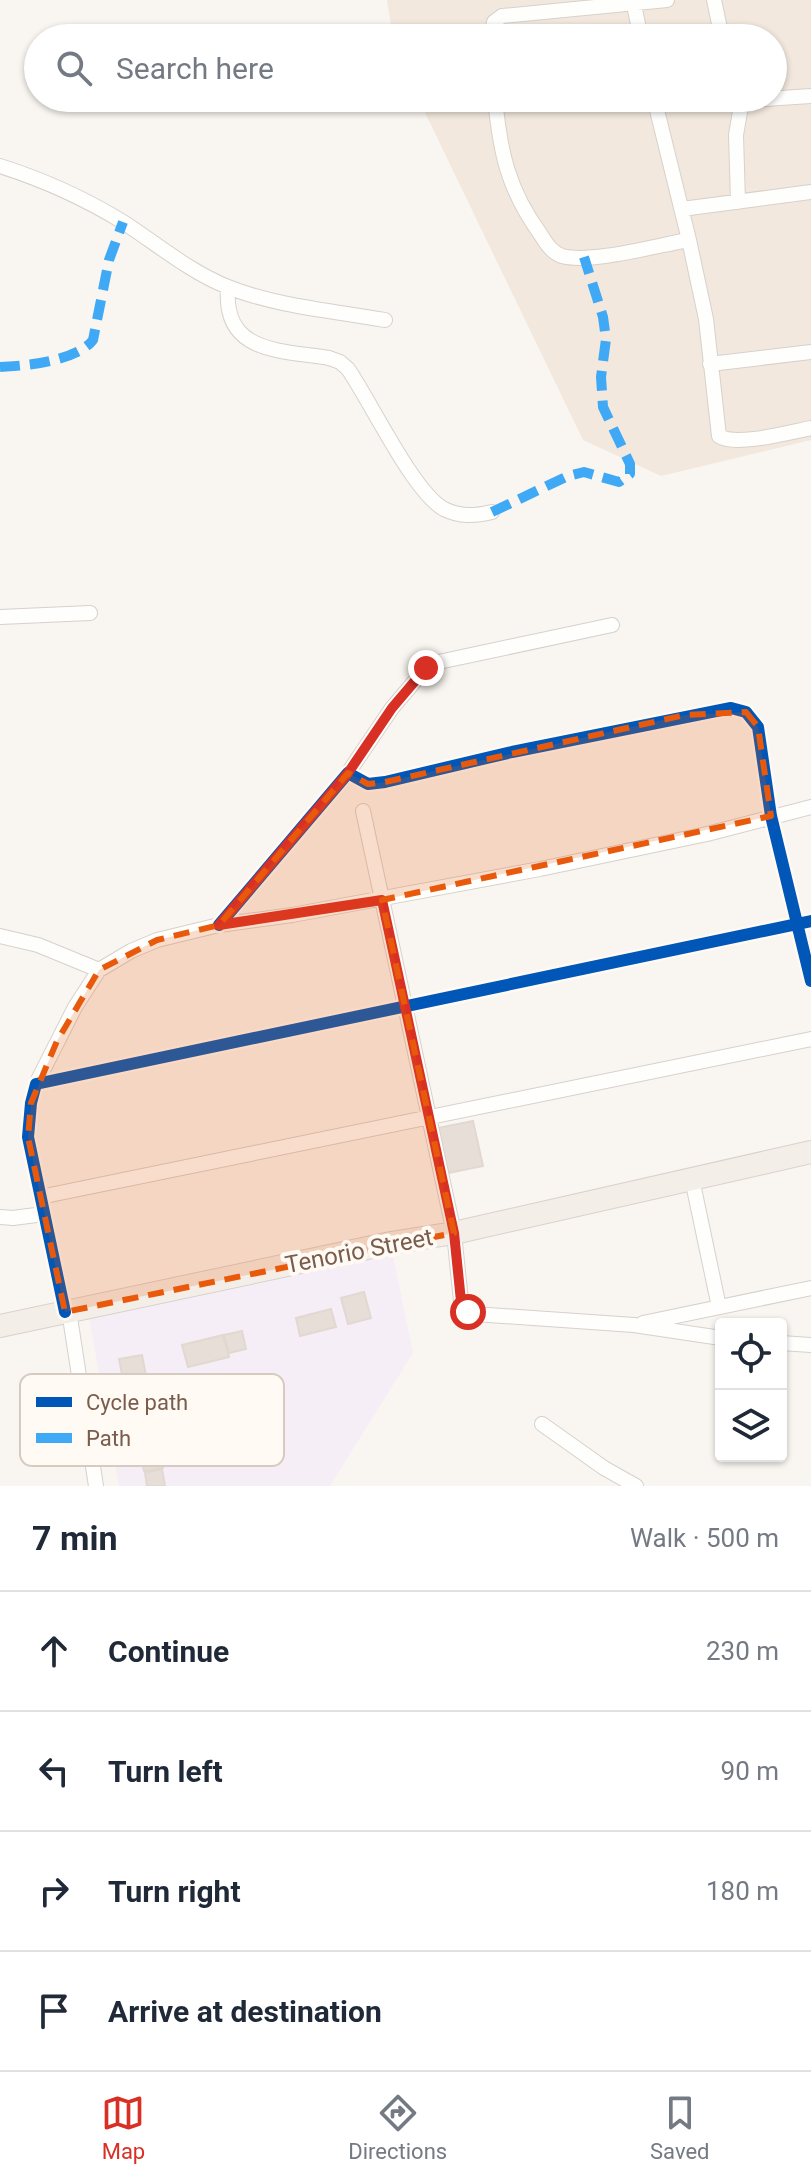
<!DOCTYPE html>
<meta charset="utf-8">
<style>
body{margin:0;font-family:Roboto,sans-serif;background:#f6f6f7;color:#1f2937}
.controls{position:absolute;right:24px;bottom:24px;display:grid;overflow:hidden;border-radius:8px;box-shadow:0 2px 6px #0004}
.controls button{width:72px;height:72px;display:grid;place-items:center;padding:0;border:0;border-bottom:2px solid #e0e1e3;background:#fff;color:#1f2937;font:40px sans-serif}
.stop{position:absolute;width:24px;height:24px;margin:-18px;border:6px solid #d93025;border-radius:50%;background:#fff}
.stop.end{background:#d93025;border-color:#fff;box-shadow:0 2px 8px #0008}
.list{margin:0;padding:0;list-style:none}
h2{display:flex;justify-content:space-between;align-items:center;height:104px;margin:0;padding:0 32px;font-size:34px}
h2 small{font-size:26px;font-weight:400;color:#747a83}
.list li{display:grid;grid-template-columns:52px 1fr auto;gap:24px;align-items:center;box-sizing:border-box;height:120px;padding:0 32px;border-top:2px solid #e0e1e3}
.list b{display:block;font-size:30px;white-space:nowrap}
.list em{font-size:26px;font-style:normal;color:#747a83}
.icon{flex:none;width:44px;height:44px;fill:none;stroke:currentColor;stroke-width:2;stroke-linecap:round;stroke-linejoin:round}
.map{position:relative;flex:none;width:811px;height:1486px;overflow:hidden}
.search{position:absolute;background:#fff;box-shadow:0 2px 6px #0004;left:24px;right:24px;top:24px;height:88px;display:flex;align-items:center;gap:20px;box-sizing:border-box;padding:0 28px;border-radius:44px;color:#747a83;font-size:30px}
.sheet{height:584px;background:#fff}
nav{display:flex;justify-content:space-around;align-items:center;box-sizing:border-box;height:112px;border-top:2px solid #e0e1e3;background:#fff;font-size:22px;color:#747a83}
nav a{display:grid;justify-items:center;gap:4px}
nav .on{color:#d93025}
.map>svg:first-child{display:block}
.residential{fill:#f2e8de}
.education{fill:#f6eef6}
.building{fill:#e6ded7;stroke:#e2d8d2;stroke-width:2}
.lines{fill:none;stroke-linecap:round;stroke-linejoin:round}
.street-casing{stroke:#d7d1cb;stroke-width:16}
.primary-casing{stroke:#dad1cc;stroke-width:24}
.street{stroke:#fefefd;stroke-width:14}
.primary{stroke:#f3eee8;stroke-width:22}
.quiet{stroke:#3fa9f5;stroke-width:10;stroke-dasharray:20 10;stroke-linecap:butt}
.cycleway-casing{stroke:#fffaf3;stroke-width:17}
.cycleway{stroke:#0057b8;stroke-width:12}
.route{stroke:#d93025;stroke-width:10}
.marked{fill:#e8590c;fill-opacity:0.2;stroke:#e8590c;stroke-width:6;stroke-dasharray:16 10;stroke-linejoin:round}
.labels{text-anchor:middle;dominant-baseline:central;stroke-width:8;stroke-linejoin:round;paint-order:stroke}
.street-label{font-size:24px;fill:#7a5c4d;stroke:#fffaf3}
.key{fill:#fffaf3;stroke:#d7cbc1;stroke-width:2}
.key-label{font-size:22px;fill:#7a5c4d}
</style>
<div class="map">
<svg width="811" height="1486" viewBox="0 0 811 1486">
<rect width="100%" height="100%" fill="#f9f5f0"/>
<path class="residential" d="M387,0h424v440l-150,36 -78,-36 -165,-342h355v-60h-380z"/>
<path class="education" d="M392,1251l21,102 -83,133h-211l-30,-169z"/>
<path class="building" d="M473,1121l10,45 -35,7 -10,-45z
M364,1292l7,26 -23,6 -7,-26z
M331,1309l5,18 -36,9 -4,-18z
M242,1331l4,18 -17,4 -5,-18z
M223,1335l6,22 -41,10 -6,-22z
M142,1355l13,67 -23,4 -13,-67z
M159,1452l4,16 -19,3 -3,-15z
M162,1469l3,17h-18l-2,-13z"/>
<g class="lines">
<g class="street-casing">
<path id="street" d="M714,0l8,38
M634,5l7,33
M491,38l3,-16 8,-6 165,-16
M495,98c5,54 13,92 46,137 5,8 11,18 21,21 29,8 96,-11 127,-16
M654,98l35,142 17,79 13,117c17,11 71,-4 92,-8
M738,98l11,2 62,-4
M0,166c44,14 84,32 123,56 34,22 67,50 105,65 47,19 107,24 157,33
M738,202l-2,-67 6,-35
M682,209l129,-17
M228,288c-5,65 51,62 101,70l11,4 8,7c23,33 65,123 96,140 16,8 31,7 48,3
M710,364l101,-12
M0,617l90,-4
M348,773l44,-65 34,-40 8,-5 178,-38
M363,811l91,422 7,68 4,9 9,4 160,11 87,13
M219,925l129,-152 20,11 17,-2 127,-30 219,-44 15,4 12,15 13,89 40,165
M0,936l38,9 61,25
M36,1084l39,-77 24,-37 32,-19 26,-11 62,-15 73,-10 248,-46 167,-35 104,-27
M692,1179l27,128
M40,1197l771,-158
M0,1217l13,1 31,-4
M69,1311l27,175
M65,1312l-37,-175 3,-34 5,-19 775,-163
M643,1323l168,-35
M781,1343l30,2
M542,1424l62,44 32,18"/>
</g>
<g class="primary-casing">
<path id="primary" d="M0,1326l391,-83 63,-10 357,-81"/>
</g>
<use href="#street" class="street"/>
<use href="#primary" class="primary"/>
<path class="quiet" d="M0,367c25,-1 77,-6 93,-27l16,-80 14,-38
M492,512l76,-36 16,-4 35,10 11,-8v-10l-27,-57 -2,-30 5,-38 -3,-22 -19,-60"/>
<g class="cycleway-casing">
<path id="cycleway" d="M219,925l129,-152 20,11 17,-2 127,-30 219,-44 15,4 12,15 13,89 40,165
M65,1312l-37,-175 3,-34 5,-19 775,-163"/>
</g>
<use href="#cycleway" class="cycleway"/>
</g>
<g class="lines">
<path class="route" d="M426,668l-34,40 -44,65 -129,152 163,-25 72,333 7,68 7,11"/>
</g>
<path class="marked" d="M746,712l12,15 13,89 -389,84 72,333 -389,79 -37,-175 3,-34 26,-62 42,-71 58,-30 62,-15 129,-152 20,11 17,-2 300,-67z"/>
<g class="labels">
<g class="street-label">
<text transform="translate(359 1251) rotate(-11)">Tenorio Street</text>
</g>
</g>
<rect x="20" y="1374" width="264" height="92" rx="12" class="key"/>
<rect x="36" y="1397" width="36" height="10" fill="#0057b8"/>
<rect x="36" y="1433" width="36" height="10" fill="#3fa9f5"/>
<g class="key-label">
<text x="86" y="1410">Cycle path</text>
<text x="86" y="1446">Path</text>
</g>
</svg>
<div class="controls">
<button><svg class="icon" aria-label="locate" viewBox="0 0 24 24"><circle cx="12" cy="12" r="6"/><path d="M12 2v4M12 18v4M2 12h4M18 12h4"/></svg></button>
<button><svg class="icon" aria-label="layers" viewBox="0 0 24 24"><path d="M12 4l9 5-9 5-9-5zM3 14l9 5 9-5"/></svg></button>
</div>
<div class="stop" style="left:468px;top:1312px"></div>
<div class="stop end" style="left:426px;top:668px"></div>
<div class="search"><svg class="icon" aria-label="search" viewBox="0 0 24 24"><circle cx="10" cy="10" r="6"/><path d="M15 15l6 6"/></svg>Search here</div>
</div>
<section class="sheet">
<h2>7 min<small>Walk · 500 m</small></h2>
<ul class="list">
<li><svg class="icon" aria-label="ahead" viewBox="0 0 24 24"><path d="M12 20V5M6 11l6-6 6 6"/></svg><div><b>Continue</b></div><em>230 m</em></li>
<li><svg class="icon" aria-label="left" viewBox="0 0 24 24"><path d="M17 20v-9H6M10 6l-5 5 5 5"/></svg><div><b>Turn left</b></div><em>90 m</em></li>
<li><svg class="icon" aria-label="right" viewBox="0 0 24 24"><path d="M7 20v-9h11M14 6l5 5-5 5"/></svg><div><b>Turn right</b></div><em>180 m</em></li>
<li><svg class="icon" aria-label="arrive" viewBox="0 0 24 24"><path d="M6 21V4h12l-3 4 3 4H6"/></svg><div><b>Arrive at destination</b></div></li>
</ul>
</section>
<nav>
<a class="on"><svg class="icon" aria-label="map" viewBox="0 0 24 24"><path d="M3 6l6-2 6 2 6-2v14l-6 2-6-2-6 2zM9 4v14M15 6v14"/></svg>Map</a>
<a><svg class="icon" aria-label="directions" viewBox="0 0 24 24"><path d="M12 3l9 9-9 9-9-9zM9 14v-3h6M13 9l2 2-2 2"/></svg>Directions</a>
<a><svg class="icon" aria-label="saved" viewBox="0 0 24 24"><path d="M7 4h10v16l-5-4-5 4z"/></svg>Saved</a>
</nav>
